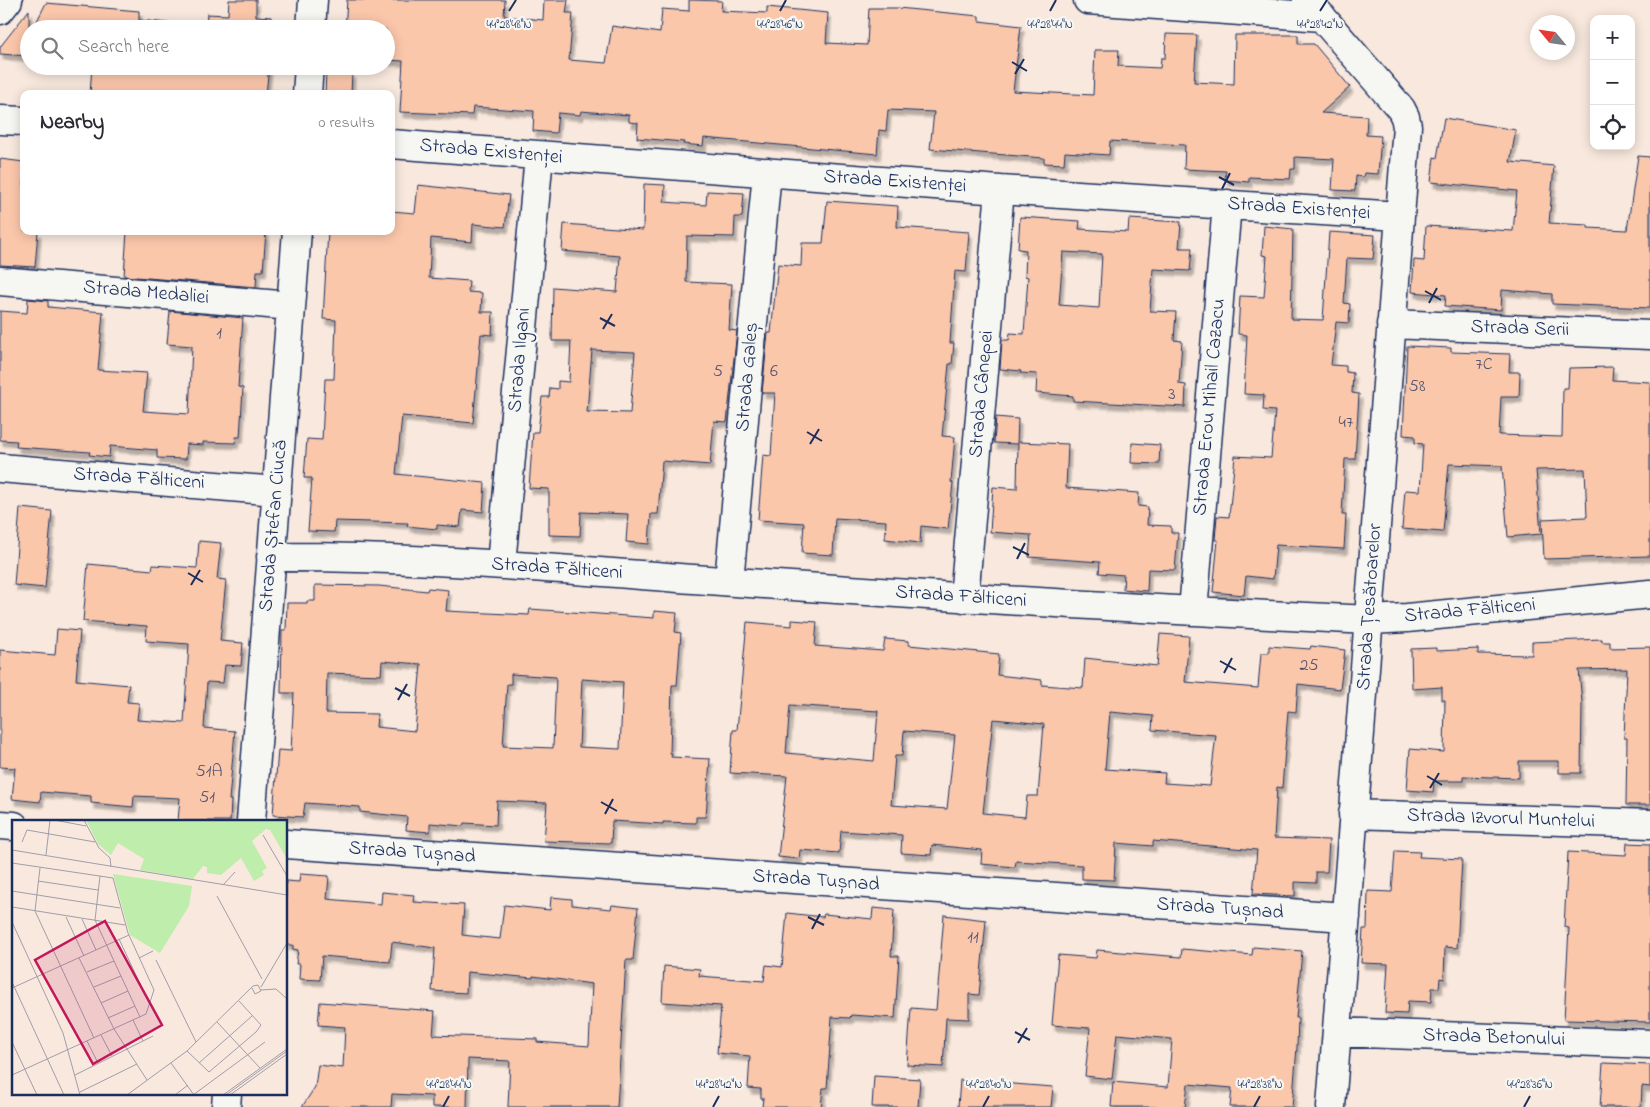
<!DOCTYPE html>
<meta charset="utf-8">
<style>
body{margin:0;font-family:"Indie Flower",sans-serif;background:#f7f7f7;color:#2b2b33}
.controls{position:absolute;right:15px;top:15px;display:grid;overflow:hidden;border-radius:10px;box-shadow:0 2px 12px #0003}
.controls button{width:45px;height:45px;display:grid;place-items:center;padding:0;border:0;border-bottom:1px solid #e1e1e2;background:#fff;color:#2b2b33;font:25px sans-serif}
.compass{position:absolute;left:1530px;top:15px;width:45px;height:45px;border-radius:50%;background:#fff;box-shadow:0 2px 12px #0003;rotate:299deg}
.list{margin:0;padding:0;list-style:none}
h2{display:flex;justify-content:space-between;align-items:center;height:65px;margin:0;padding:0 20px;font-size:21px}
h2 small{font-size:16px;font-weight:400;color:#7c7c81}
.icon{flex:none;width:28px;height:28px;fill:none;stroke:currentColor;stroke-width:2;stroke-linecap:round;stroke-linejoin:round}
.map{position:relative;flex:none;width:1650px;height:1107px;overflow:hidden}
.search{position:absolute;background:#fff;box-shadow:0 2px 12px #0003;left:20px;top:20px;width:375px;height:55px;display:flex;align-items:center;gap:12px;box-sizing:border-box;padding:0 18px;border-radius:28px;color:#7c7c81;font-size:19px}
.panel{position:absolute;background:#fff;box-shadow:0 2px 12px #0003;left:20px;top:90px;width:375px;height:145px;border-radius:10px}
.map>svg:first-child{display:block}
.building{fill:#fbc7ab;stroke:#1b2f5e;fill-rule:evenodd;filter:url(#shadow)}
.lines{fill:none;stroke-linecap:round;stroke-linejoin:round}
.minor-casing{stroke:#1b2f5e;stroke-width:31}
.minor{stroke:#f6f6f2;stroke-width:28}
.ticks{fill:none;stroke:#1b2f5e;stroke-width:2}
.labels{text-anchor:middle;dominant-baseline:central;stroke-width:4.5;stroke-linejoin:round;paint-order:stroke}
.number-label{font-size:18px;fill:#535571}
.street-label{font-size:20px;fill:#1b2f5e;stroke:#f6f6f2}
.inset-road{fill:none;stroke:#a09eaa;stroke-width:1}
.view{fill:#c2185b;fill-opacity:0.15;stroke:#c2185b;stroke-width:2.5}
.inset-edge{fill:none;stroke:#1b2f5e;stroke-width:2.5}
.ticks-label{font-size:12px;text-anchor:middle;fill:#1b2f5e;stroke:#f6f6f2;stroke-width:4.5;stroke-linejoin:round;paint-order:stroke}
</style>
<div class="map">
<svg width="1650" height="1107" viewBox="0 0 1650 1107">
<defs>
<filter id="shadow"><feDropShadow dx="3" dy="5.5" stdDeviation="1" flood-color="#0004"/></filter>
</defs>
<rect width="100%" height="100%" fill="#f8e8dd"/>
<filter id="ink" filterUnits="userSpaceOnUse"><feTurbulence type="fractalNoise" baseFrequency=".02" numOctaves="2"/><feDisplacementMap in="SourceGraphic" scale="10" xChannelSelector="R" yChannelSelector="G"/><feConvolveMatrix kernelMatrix="1 2 1 2 8 2 1 2 1" color-interpolation-filters="sRGB"/></filter>
<g filter="url(#ink)">
<path class="building" d="M229,0h27v16l15,1v12h-238l13,-26 93,8v9l67,7 1,-13 21,1z
M347,0h158l-1,16 39,4 1,-20h24l-2,13h7l-4,47 37,3 6,-37 48,7 2,-24 27,2v-11l33,1 -1,10 46,2v-6l61,6 -2,30 41,2 2,-37h29l81,8v5l42,5 -8,65 80,4 2,-45h24l-1,16 42,2 1,-10h4l1,-24 31,1 -3,47 40,2 1,-49h63v9h16l36,43 -29,26 46,3 -1,19 15,1 -3,38 -14,-1 -1,4 -7,-1 -1,15 -23,-1 2,-31 -39,-2v12h-4l-1,10 -41,-2v5l-24,-2 1,-9 -42,-2 1,-24 -75,-4 -1,14 -44,-3 -1,12 -20,-1v-5l-114,-9 4,-37 -46,-2 -2,21 -7,-1 -2,24 -173,-16 -1,8 -20,-2 1,-2 -47,-4 1,-15 -9,-1v-7l-48,-4 -1,4 -22,-2 -2,20 -23,-2 1,-20 -61,-4 -1,8 -72,-3 3,-51 -17,-1v-31h-41z
M29,10v46l-29,-2v-7z
M92,66h177l-3,28h-176z
M326,72l26,1 -1,21h-26z
M1444,118l72,12 -6,32 44,4 -5,57 39,2v3l39,2 11,-74 12,1v151l-98,-4v-10l-50,-4 -1,20 -56,-4 1,-11 -34,-3 2,-32 10,1 2,-35 87,5 4,-40 -86,-9 3,-25 3,1z
M0,159l24,3v69h14l-3,36 -35,-2z
M644,184l21,1 -1,17 42,3 1,-14 37,2 -2,24h-7l-1,20 -47,-1 -1,46 46,2 -3,46 8,1 -10,91 -13,-1 -4,44 -48,-4 -4,53h-7l-2,30 -23,-2 2,-28 -47,-2 -1,24 -31,-1v-46l-20,-1 4,-56h5l4,-35h7l1,-9 8,1v-8l11,1 2,-41h-19l1,-54 64,5 3,-36 -58,-5 2,-27 79,6zM592,350l43,2 -5,61 -43,-1z
M418,185l91,10 -4,32 -32,-3 -1,18 -41,-4 -2,40 40,3 -1,11 14,1 -1,19h12l-1,23 -11,-1 -8,89 -71,-7 -6,58 89,9 -2,29 -21,-2 -2,17 -23,-2v4l-30,-3 1,-3 -73,-2 -1,11 -26,-1 4,-53h-8l3,-39 15,1 3,-61h9l2,-59 -13,-1 5,-88h63v-20l24,2z
M827,201l71,5 -1,21 72,5 -3,40 -11,-1 -5,72h4l-2,21h-3l-7,72 13,1 -4,45 2,1 -5,46 -27,-3 -1,17 -35,-4 1,-18 -51,-3 -2,37 -31,-2 2,-30 -46,-3 5,-65 8,1 4,-63h-13l6,-60h3l7,-69 23,2 1,-23h21z
M1020,217l60,4 -1,8 49,3 1,-13 52,3 -2,26h13l-2,23 -37,-2 -3,42 26,1 -2,28 8,1 -3,43 7,1 -1,22 -112,-6v-5l-37,-3 1,-19 -17,-1 1,-2 -21,-2 2,-29h7l1,-7 14,1 4,-57 -3,-1 1,-26 -8,-1zM1063,252l39,2 -3,54 -40,-3z
M1264,226l29,3 -2,90 32,1 6,-88 46,3 -2,24 -26,-1 -3,45 6,1 -1,19 -13,-1 -5,43 15,1v6l7,1 -1,20 7,1 -4,65h-10l-3,56h4l-2,34 -68,-4 -3,34 -27,-3 -2,19 -31,-3 5,-52h-3l2,-24 12,1 6,-61 36,2 4,-47 -12,-1 1,-15 -20,-1 3,-59 -9,-1 2,-38 24,1 3,-41 -5,-1z
M127,231h139l-3,40h-6l-1,16 -132,-11z
M28,299l20,2v6l55,5 -5,58 49,3 -4,38 46,3 3,-68 -25,-2 3,-33 73,7 -5,69 5,1 -3,49h-4l-1,6 -32,-1v3l-16,-1 -1,15 -29,-1v-8l-47,-4 -1,11 -20,-2 1,-3 -74,-5 1,-6 -17,-1v-129l27,2z
M1407,346l44,2v4l59,2 -1,18h11l-1,25h-18l-2,38 63,2 1,-49h5l1,-20 44,-1 -1,13 38,2v174l-106,3 -2,-40 45,-2 -2,-48 -49,1 5,64 -33,3 -6,-71 -53,-2 -6,68 -41,-3 3,-39 15,1 3,-47 -8,-1v-7l-12,-1z
M996,417l22,2 -1,25 -23,-1z
M1018,442l50,2 -2,44 73,5 -1,13 10,1 -1,18 24,1v7h7l-3,37 -27,-1 -1,22 -24,-2 1,-14 -25,-2 1,-11 -71,-5 2,-22 -41,-3 3,-45 24,2z
M1132,443l28,2 -1,19 -28,-1z
M20,508l32,3 -7,77 -31,-3z
M199,541l22,2 -4,36 9,1 -6,61 23,2 -2,23 -16,-1 -2,18 -16,-1 -3,46 31,3 -6,69h2l-1,21h-52l2,-23 -46,-2 -1,11 -42,-4v-7l-50,-4 -1,10 -28,-3 3,-31 -15,-1v-117l55,5 2,-26 23,2 -4,49 53,5 -2,17 12,1 -2,17 47,3 5,-79 -43,-3 1,-15 -64,-5 5,-57 64,6 1,-5 44,3z
M315,585l64,1 48,5 1,-3 20,2 -2,21 83,4 1,-6 124,9v-7l23,2 -2,19 6,1 -4,52h-5l-2,68h2l-1,4 39,2 -4,58h-10v6l-33,-1v2l-51,-3 -1,22 -67,-2 3,-38 -50,-2 -1,24 -32,-2 -1,3 -33,-3v9l-24,-2 1,-13 -47,-5v-5l-55,-4 -2,14 -30,-2 5,-65 13,1 3,-58h-13l1,-63h4l1,-27h20v-2h8zM382,661l39,3 -6,67 -39,-4 1,-13 -51,-1 1,-40 54,2zM511,674l45,3 -3,71 -50,-2 4,-62h4zM582,679l41,3 -3,67 -41,-2z
M792,620l25,2 -2,24 68,5 2,-12 24,2v4l90,9 -2,21 45,5v5l41,3 2,-30 72,8 3,-32 29,2 -4,46 73,6 3,-35h8v-7l41,3 1,-3 34,4 -5,39 -42,-5 -2,28 -8,-1 -6,77 -5,-1 -3,51 55,2 -2,32h-11v11l-21,-1v14l-42,-2 4,-44 -104,-9v5l-37,-3 -2,37 -32,-1v-14l-66,-4 -1,6 -34,-3 1,-14 -50,-5 -1,10 -30,-2 1,-18 -61,-4 -2,22 -39,-3 -1,9 -21,-2 9,-81 -57,-3 3,-43h4l10,-108 45,4zM790,705l88,6 -4,50 -88,-8zM1110,712l43,4 -1,14 64,5 -6,51 -46,-3 1,-10 -60,-4zM993,719l51,5 -6,72h-11l-2,21 -42,-4zM904,731l51,4 -8,74 -56,-4 4,-49h7z
M1602,639v3h8v6l40,-1v158h-24l1,-67h-3l3,-69 -48,1 3,33 -1,70h-22v-12h-40v17l-56,-2v5h-29l-1,11 -26,-2 3,-41 34,3 1,-52h-3v-13l-30,2 -1,-40 25,-1v3l42,-2v5l54,1v-13z
M1627,843l23,1v178l-86,-2 5,-92 -5,-1 4,-75 58,3z
M1395,851l25,1 -1,5 43,2 -5,89 -12,-1 -1,32 -4,-1 -1,10h-7l-1,14 -23,-1 -1,13 -22,-1 3,-49 -27,-1 2,-34h4l1,-38 24,1z
M300,874l29,2 -2,23 54,5 1,-12 32,3 -1,7 51,3 -2,30 38,4 4,-34 46,5 1,-13 21,2v6l39,4 1,-4 26,3 -5,52h-7l-9,147h-109l2,-46 -42,-2 -1,48h-35v-11l-40,-2 -1,13h-89l13,-20 3,-22 25,3 2,-41 -27,-2 2,-23 115,9 -2,24 104,4v3l52,4 3,-62 -59,-8v2l-66,-6 -1,21 -34,-2 3,-43 -43,-6 -2,20 -68,-6 -2,24 -21,-1 1,-15h-4l2,-14 -5,-1v-4h-7v-64l13,1z
M873,908l21,2 -3,46h8l-4,62 -44,-3 -1,3 -18,-1 -5,71h-4l-2,19h-59l1,-9h-2v-9l-13,-1 2,-32 -33,-3 4,-47 -59,-4 2,-36 36,3 -1,7 65,5 2,-16 16,2 5,-54 36,4 1,-3 48,5z
M944,915l42,5 -7,75 -10,-1v25l-23,-1 -3,49 -36,-2 4,-57 25,2z
M1253,947l49,4 -6,67h2l-1,29 -5,60h-62l2,-19 -44,-4 -3,23h-74l2,-25 55,5 4,-48 -55,-5 -5,45 -27,-3 5,-48 -38,-3 6,-70 38,3 1,-8 84,7 1,-8 70,6z
M1603,1063l47,2v22l-8,-1 -1,21h-41z
M874,1076l46,3 -2,28h-46z
M960,1080l93,7 -2,20h-93z"/>
<g class="lines">
<g class="minor-casing">
<path id="minor" d="M1088,0l234,17
M1307,0l94,109 4,8 2,9 -76,981
M0,10l8,-10
M311,29l2,-29
M307,94l2,-28
M0,120l24,1
M391,144l609,46 399,26
M0,281l291,25
M1391,324l259,11
M0,468l277,23
M271,557c155,-1 310,14 464,25 211,15 423,28 635,38l37,-2 243,-24
M501,564l38,-408
M729,581l38,-409
M964,598l36,-408
M1193,611l34,-407
M1353,814l297,10
M251,821l46,-590
M0,825l14,1
M286,844l1060,73
M1337,1032l313,12
M226,1107l1,-14"/>
</g>
<use href="#minor" class="minor"/>
</g>
</g>
<path class="ticks" d="M509,11l7,-11M780,11l6,-11M1050,11l6,-11M1320,11l7,-11M1012,62l15,9M1015,74l9,-15M1219,177l15,8M1222,189l8,-16M1425,291l16,9M1429,303l8,-15M600,318l15,8M603,329l9,-15M807,432l15,9M810,444l9,-15M1013,547l16,8M1017,559l8,-16M188,573l15,9M191,585l9,-15M1220,661l16,9M1224,673l8,-15M395,688l15,8M398,700l9,-16M1427,776l15,9M1430,788l9,-15M601,802l16,9M605,814l8,-15M808,917l16,8M812,929l8,-15M1015,1032l15,8M1018,1043l9,-15M443,1107l6,-11M713,1107l6,-11M983,1107l6,-11M1254,1107l6,-11M1524,1107l6,-11"/>
<g class="labels">
<g class="number-label">
<text x="219" y="334">1</text>
<text x="1484" y="365">7C</text>
<text x="718" y="372">5</text>
<text x="774" y="372">6</text>
<text x="1417" y="387">58</text>
<text x="1172" y="395">3</text>
<text x="1346" y="423">47</text>
<text x="1309" y="666">25</text>
<text x="209" y="772">51A</text>
<text x="207" y="798">51</text>
<text x="973" y="938">11</text>
</g>
<g class="street-label">
<text transform="translate(491 152) rotate(5)">Strada Existenței</text>
<text transform="translate(895 182) rotate(4)">Strada Existenței</text>
<text transform="translate(1299 209) rotate(4)">Strada Existenței</text>
<text transform="translate(146 293) rotate(5)">Strada Medaliei</text>
<text transform="translate(1520 329) rotate(2)">Strada Serii</text>
<text transform="translate(520 360) rotate(-85)">Strada Ilgani</text>
<text transform="translate(748 377) rotate(-85)">Strada Galeș</text>
<text transform="translate(982 394) rotate(-85)">Strada Cânepei</text>
<text transform="translate(1210 407) rotate(-85)">Strada Erou Mihail Cazacu</text>
<text transform="translate(139 479) rotate(4)">Strada Fălticeni</text>
<text transform="translate(274 526) rotate(-85)">Strada Ștefan Ciucă</text>
<text transform="translate(557 569) rotate(4)">Strada Fălticeni</text>
<text transform="translate(961 597) rotate(4)">Strada Fălticeni</text>
<text transform="translate(1370 607) rotate(-86)">Strada Țesătoarelor</text>
<text transform="translate(1470 611) rotate(-5)">Strada Fălticeni</text>
<text transform="translate(1501 819) rotate(2)">Strada Izvorul Muntelui</text>
<text transform="translate(412 853) rotate(4)">Strada Tușnad</text>
<text transform="translate(816 881) rotate(4)">Strada Tușnad</text>
<text transform="translate(1220 909) rotate(4)">Strada Tușnad</text>
<text transform="translate(1494 1038) rotate(2)">Strada Betonului</text>
</g>
</g>
<g transform="translate(12 820)">
<rect width="275" height="275" fill="#f8e8dd"/>
<path d="M74,0h201v39l-17,-29 -4,-1 -14,12 15,27 -5,3 2,4 -10,6 -13,-23 -20,17 -14,-2v-6l-4,-1 -10,13 -53,-9 4,-11 -26,-16 -7,12 -13,-11z" fill="#bfedab"/>
<path d="M101,54l79,12 -3,20 -29,47 -30,-18z" fill="#bfedab"/>
<path class="inset-road" d="M42,0l32,6M72,0l15,28 11,10 1,9M251,15l24,41M10,22l5,-12 68,12M0,30l275,45M34,35l4,-35M0,43l101,15 15,55 26,57 -8,24 -134,61M28,48l-5,43 59,127M88,56l-5,44 45,97M26,61l60,9M211,65l12,-13M0,71l108,17M205,76l45,83M0,87l113,18M54,97l18,39M70,99l14,31M0,102l51,111 17,62M107,119l31,66M67,138l35,71 33,51M127,138l14,-7M144,140l40,82M75,152l27,-11M0,162l52,113M82,167l27,-11M249,167l26,-44M0,168l117,-53M249,170l15,-1 11,10M89,183l27,-12M96,198l27,-12M121,200l10,21M205,202l43,46M89,215l11,21M75,221l11,22M0,222l25,53M175,231l22,21 47,-40 5,-7 -22,-24M159,243l23,32M187,243l53,-47M63,255l78,-39M68,272l57,-28M115,275l60,-44 66,-65 5,-1 3,6 -6,3 -3,-6M163,275l13,-10M181,275l72,-53M211,275l64,-46M214,275l61,-44M218,275l57,-41"/>
<path class="view" d="M93,101l57,104 -69,39 -58,-104z"/>
<rect width="275" height="275" class="inset-edge"/>
</g>
<g class="ticks-label">
<text x="509" y="28">44°28'48"N</text>
<text x="780" y="28">44°28'46"N</text>
<text x="1050" y="28">44°28'44"N</text>
<text x="1320" y="28">44°28'42"N</text>
<text x="449" y="1088">44°28'44"N</text>
<text x="719" y="1088">44°28'42"N</text>
<text x="989" y="1088">44°28'40"N</text>
<text x="1260" y="1088">44°28'38"N</text>
<text x="1530" y="1088">44°28'36"N</text>
</g>
</svg>
<div class="controls">
<button>+</button>
<button>−</button>
<button><svg class="icon" aria-label="locate" viewBox="0 0 24 24"><circle cx="12" cy="12" r="6"/><path d="M12 2v4M12 18v4M2 12h4M18 12h4"/></svg></button>
</div>
<svg class="compass" viewBox="-18 -18 36 36"><path d="M0-13l5 13h-10z" fill="#e53935"/><path d="M0 13l5-13h-10z" fill="#7c7c81"/></svg>
<div class="search"><svg class="icon" aria-label="search" viewBox="0 0 24 24"><circle cx="10" cy="10" r="6"/><path d="M15 15l6 6"/></svg>Search here</div>
<section class="panel">
<h2>Nearby<small>0 results</small></h2>
<ul class="list">
</ul>
</section>
</div>
